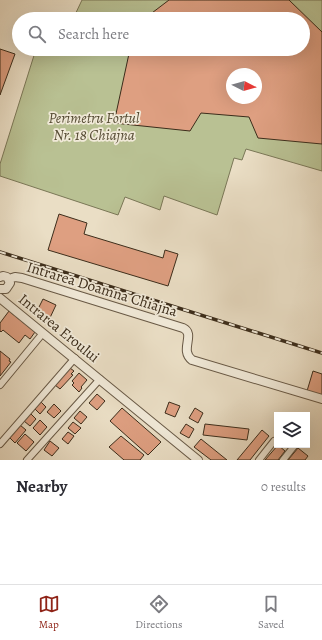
<!DOCTYPE html>
<style>
body{margin:0;font-family:Alegreya,serif;background:#f7f7f7;color:#2b2b33}
.controls{position:absolute;right:12px;bottom:12px;display:grid;overflow:hidden;border-radius:0px;box-shadow:0 4px 16px #0002}
.controls button{width:36px;height:36px;display:grid;place-items:center;padding:0;border:0;border-bottom:1px solid #e1e1e2;background:#fff;color:#2b2b33;font:20px sans-serif}
.compass{position:absolute;left:226px;top:68px;width:36px;height:36px;border-radius:50%;background:#fff;box-shadow:0 4px 16px #0002;rotate:96deg}
.list{margin:0;padding:0;list-style:none}
h2{display:flex;justify-content:space-between;align-items:center;height:52px;margin:0;padding:0 16px;font-size:17px}
h2 small{font-size:13px;font-weight:400;color:#7c7c81}
.icon{flex:none;width:22px;height:22px;fill:none;stroke:currentColor;stroke-width:2;stroke-linecap:round;stroke-linejoin:round}
.map{position:relative;flex:none;width:322px;height:460px;overflow:hidden}
.search{position:absolute;background:#fff;box-shadow:0 4px 16px #0002;left:12px;right:12px;top:12px;height:44px;display:flex;align-items:center;gap:10px;box-sizing:border-box;padding:0 14px;border-radius:22px;color:#7c7c81;font-size:15px}
.sheet{height:124px;background:#fff}
nav{display:flex;justify-content:space-around;align-items:center;box-sizing:border-box;height:56px;border-top:1px solid #e1e1e2;background:#fff;font-size:11px;color:#7c7c81}
nav a{display:grid;justify-items:center;gap:2px}
nav .on{color:#8f2418}
.map>svg:first-child{display:block}
.green{fill:#b9c193;stroke:#7a7757;fill-rule:evenodd}
.building{fill:#de9f81;stroke:#3c2d1b;fill-rule:evenodd}
.lines{fill:none;stroke-linecap:round;stroke-linejoin:round}
.minor-casing{stroke:#685946;stroke-width:8}
.tertiary-casing{stroke:#685946;stroke-width:10}
.minor{stroke:#f1ead9;stroke-width:6}
.tertiary{stroke:#f1ead9;stroke-width:8}
.rail-casing{stroke:#3c2d1b;stroke-width:3.5}
.rail{stroke:#f1ead9;stroke-width:2;stroke-dasharray:6;stroke-linecap:butt}
.labels{text-anchor:middle;dominant-baseline:central;stroke-width:3.5;stroke-linejoin:round;paint-order:stroke}
.park-label{font-size:15px;font-style:italic;fill:#554b33;stroke:#f1ead9}
.street-label{font-size:15px;fill:#3c2d1b;stroke:#f1ead9}
</style>
<div class="map">
<svg width="322" height="460" viewBox="0 0 322 460">
<rect width="100%" height="100%" fill="#eadec5"/>
<filter id="stains"><feTurbulence type="fractalNoise" baseFrequency=".005" numOctaves="4"/><feColorMatrix values="0 0 0 0 .2 0 0 0 0 .09 0 0 0 0 .02 0 0 0 .5 -.17"/></filter>
<radialGradient id="worn" r=".72"><stop offset=".6" stop-color="#630" stop-opacity="0"/><stop offset="1" stop-color="#630" stop-opacity=".3"/></radialGradient>
<path class="green" d="M82,0h240v171l-76,-22 -4,11 -8,-2 -17,57 -53,-19 -4,14 -35,-13 -7,18 -118,-39v-12l36,-115h267v-30h-230zM232,74h24v24h-24z"/>
<path class="building" d="M169,0h120l33,32v112l-64,-6 -9,-21 -48,-4 -11,18 -76,-8 16,-74h173v-30h-159zM232,74h24v24h-24z
M0,49l15,5 -15,41z
M59,214l28,9 -3,11 79,24 2,-8 13,4 -10,32 -120,-36z
M43,299l13,6 -8,17 -13,-7z
M9,311l26,21 -5,7 -5,-4 -6,8 -16,-13 -2,2 -1,-1v-8z
M0,351l10,8 -1,2 2,1 -11,14z
M70,368l4,3 -3,3 2,1 -13,14 -5,-4z
M313,371l9,3v22l-15,-5z
M79,373l8,7 -6,7 1,1 -3,4 -7,-7 2,-2 -2,-2z
M97,394l8,7 -8,9 -8,-7z
M40,401l6,6 -6,7 -6,-6z
M169,402l11,4 -5,11 -10,-4z
M54,404l7,7 -7,7 -7,-6z
M122,408l39,34 -13,13 -38,-34z
M195,408l8,5 -5,10 -9,-5z
M80,411l7,6 -6,7 -7,-6z
M30,413l6,6 -6,7 -6,-5z
M40,420l7,7 -7,8 -7,-7z
M73,422l8,6 -6,6 -7,-6z
M186,424l8,5 -5,9 -9,-5z
M205,424l44,5 -2,11 -44,-5z
M20,425l6,5 -11,13 -6,-6z
M262,430l7,6 -19,24h-13z
M68,432l6,4 -6,8 -6,-5z
M25,434l9,8 -8,9 -9,-8z
M121,436l23,19 -4,5h-16l-15,-13z
M201,439l26,21h-16l-17,-13z
M50,441l9,7 -7,8 -8,-6z
M278,445l7,6 -7,9h-13z
M298,448l10,8 -3,4h-17z"/>
<g class="lines">
<g class="minor-casing">
<path id="minor" d="M0,385l43,-52
M0,444l75,-86
M27,460l73,-81
M259,460l15,-19
M283,460l12,-15"/>
</g>
<g class="tertiary-casing">
<path id="tertiary" d="M0,277l3,-1 4,1 3,6 -4,6h-6
M9,279l6,-2 7,1 161,50c13,6 -4,22 9,32l130,39
M0,298l198,162"/>
</g>
<use href="#minor" class="minor"/>
<use href="#tertiary" class="tertiary"/>
<g class="rail-casing">
<path id="rail" d="M0,252l322,101"/>
</g>
<use href="#rail" class="rail"/>
</g>
<g class="labels">
<g class="park-label">
<text x="94" y="118">Perimetru Fortul<tspan x="94" dy="17">Nr. 18 Chiajna</tspan></text>
</g>
<g class="street-label">
<text transform="translate(102 289) rotate(17)">Intrarea Doamna Chiajna</text>
<text transform="translate(59 328) rotate(39)">Intrarea Eroului</text>
</g>
</g>
<rect width="100%" height="100%" filter="url(#stains)"/>
<rect width="100%" height="100%" fill="url(#worn)"/>
</svg>
<div class="controls">
<button><svg class="icon" aria-label="layers" viewBox="0 0 24 24"><path d="M12 4l9 5-9 5-9-5zM3 14l9 5 9-5"/></svg></button>
</div>
<svg class="compass" viewBox="-18 -18 36 36"><path d="M0-13l5 13h-10z" fill="#e53935"/><path d="M0 13l5-13h-10z" fill="#7c7c81"/></svg>
<div class="search"><svg class="icon" aria-label="search" viewBox="0 0 24 24"><circle cx="10" cy="10" r="6"/><path d="M15 15l6 6"/></svg>Search here</div>
</div>
<section class="sheet">
<h2>Nearby<small>0 results</small></h2>
<ul class="list">
</ul>
</section>
<nav>
<a class="on"><svg class="icon" aria-label="map" viewBox="0 0 24 24"><path d="M3 6l6-2 6 2 6-2v14l-6 2-6-2-6 2zM9 4v14M15 6v14"/></svg>Map</a>
<a><svg class="icon" aria-label="directions" viewBox="0 0 24 24"><path d="M12 3l9 9-9 9-9-9zM9 14v-3h6M13 9l2 2-2 2"/></svg>Directions</a>
<a><svg class="icon" aria-label="saved" viewBox="0 0 24 24"><path d="M7 4h10v16l-5-4-5 4z"/></svg>Saved</a>
</nav>
